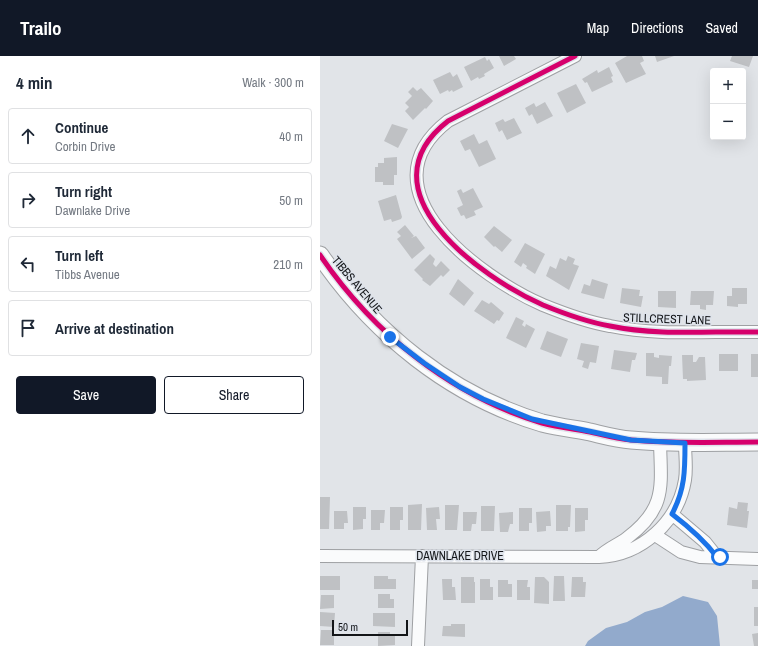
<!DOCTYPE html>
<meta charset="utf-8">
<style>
body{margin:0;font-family:"Archivo Narrow",sans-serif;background:#f2f2f3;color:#1f2937}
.controls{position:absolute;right:12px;top:12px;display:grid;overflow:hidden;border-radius:4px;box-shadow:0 4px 16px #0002}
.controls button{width:36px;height:36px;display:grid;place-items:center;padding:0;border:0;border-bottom:1px solid #e0e1e3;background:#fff;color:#1f2937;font:20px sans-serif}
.scale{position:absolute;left:12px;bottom:10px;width:76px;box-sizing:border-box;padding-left:4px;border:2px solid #131518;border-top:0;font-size:11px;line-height:14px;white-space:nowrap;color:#131518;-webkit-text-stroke:3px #dee3eb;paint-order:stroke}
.stop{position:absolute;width:12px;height:12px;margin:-9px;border:3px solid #1a73e8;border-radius:50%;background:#fff}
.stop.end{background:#1a73e8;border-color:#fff;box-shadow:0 1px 4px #0008}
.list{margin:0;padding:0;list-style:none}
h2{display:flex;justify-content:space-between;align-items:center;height:52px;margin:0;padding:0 16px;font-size:17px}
h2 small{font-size:13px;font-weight:400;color:#747a83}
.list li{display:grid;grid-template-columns:26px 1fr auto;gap:12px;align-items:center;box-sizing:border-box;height:56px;margin:0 8px 8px;padding:0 8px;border:1px solid #e0e1e3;border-radius:4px}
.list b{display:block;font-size:15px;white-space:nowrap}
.list p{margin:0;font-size:13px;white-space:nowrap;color:#747a83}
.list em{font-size:13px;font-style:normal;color:#747a83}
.actions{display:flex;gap:8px;padding:12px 16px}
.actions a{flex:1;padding:9px 0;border:1px solid #111827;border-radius:4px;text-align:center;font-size:14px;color:#111827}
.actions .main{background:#111827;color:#fff}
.icon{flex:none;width:22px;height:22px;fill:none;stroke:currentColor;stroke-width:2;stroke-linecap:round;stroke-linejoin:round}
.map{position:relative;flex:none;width:438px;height:590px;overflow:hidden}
header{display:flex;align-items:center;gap:24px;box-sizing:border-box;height:56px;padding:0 20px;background:#111827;color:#fff}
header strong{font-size:19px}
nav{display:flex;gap:22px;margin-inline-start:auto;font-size:14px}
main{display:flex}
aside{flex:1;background:#fff}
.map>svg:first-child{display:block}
.water{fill:#92aacc}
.building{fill:#bfc1c4}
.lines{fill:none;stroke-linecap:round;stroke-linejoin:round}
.street-casing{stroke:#9ea0a3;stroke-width:14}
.secondary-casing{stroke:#9ea0a3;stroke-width:19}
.street{stroke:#fafbfc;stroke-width:12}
.secondary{stroke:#fafbfc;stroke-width:17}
.cycleway-casing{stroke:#dee3eb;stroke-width:8}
.cycleway{stroke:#d6006c;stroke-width:5}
.route{stroke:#1a73e8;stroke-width:5}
.labels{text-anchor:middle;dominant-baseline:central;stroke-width:3;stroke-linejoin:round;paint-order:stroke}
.street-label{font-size:12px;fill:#131518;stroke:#dee3eb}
</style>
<header>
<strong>Trailo</strong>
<nav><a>Map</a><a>Directions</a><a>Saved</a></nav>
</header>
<main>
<aside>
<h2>4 min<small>Walk · 300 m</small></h2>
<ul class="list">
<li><svg class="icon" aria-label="ahead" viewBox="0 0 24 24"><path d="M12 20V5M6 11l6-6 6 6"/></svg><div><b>Continue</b><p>Corbin Drive</p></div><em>40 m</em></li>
<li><svg class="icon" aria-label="right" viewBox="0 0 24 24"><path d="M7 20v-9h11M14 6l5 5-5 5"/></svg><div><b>Turn right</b><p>Dawnlake Drive</p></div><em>50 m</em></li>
<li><svg class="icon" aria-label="left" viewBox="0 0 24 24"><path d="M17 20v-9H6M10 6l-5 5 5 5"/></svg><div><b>Turn left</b><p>Tibbs Avenue</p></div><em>210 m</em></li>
<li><svg class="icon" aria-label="arrive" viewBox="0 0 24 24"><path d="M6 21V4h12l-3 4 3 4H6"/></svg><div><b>Arrive at destination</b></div></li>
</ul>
<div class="actions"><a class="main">Save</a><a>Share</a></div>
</aside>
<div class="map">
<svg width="438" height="590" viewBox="0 0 438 590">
<rect width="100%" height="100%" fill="#e1e4e8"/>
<path class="water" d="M363,540l25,6 9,14 3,30h-135l3,-5 18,-13 21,-6 18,-10 17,-5z"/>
<path class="building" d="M179,0h15l2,3 -12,7z
M307,0h15l2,5 -4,2 6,11 -20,9 -11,-20z
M335,0h19l-17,6z
M412,0h21l-4,11 -19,-6z
M165,1l2,4 2,-2 5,9 -10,6 1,2 -6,3 -1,-2 -7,4 -7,-14z
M289,11l4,9 -2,1 2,5 -21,10 -5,-10 -2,1 -3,-4 15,-9 1,3z
M130,16l3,5 4,-3 6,13 -10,5 -1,-2 -3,2 -1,-2 -8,4 -7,-14z
M256,28l10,19 -19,10 -10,-20z
M93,31l4,4 4,-3 12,13 -7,8 -1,-1 -12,12 -8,-9 4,-4 -4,-4 7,-7 -4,-4z
M225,46l8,14 -16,8 -5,-10 -3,2 -4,-8 9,-5 2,4z
M194,62l8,15 -15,7 -5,-10 -3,2 -4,-9 8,-4 2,3z
M72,68l16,5 -10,19 -14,-7z
M154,78l5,10 8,-4 9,19 -17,8 -9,-18 -5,2 -5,-10z
M77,101v18h-3v10h-11v-3h-8v-15h3v-4h6v-5z
M153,132l10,19 -9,4 2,4 -10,4 -2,-4 -3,1 -4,-8 6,-3 -6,-14 4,-2 2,4z
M76,139l6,22 -1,2 -9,3 -1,-3 -7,2 -6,-20z
M85,169l9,11 -3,2 5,-2 9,12 -13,11 -15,-20 4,-3 -4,-4z
M174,170l18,14 -10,12 -7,-6 -1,1 -10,-10z
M205,187l20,11 -10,20 -9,-6 1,-2 -4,-3 -2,4 -7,-5z
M110,198l5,5 -2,5 3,3 5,-6 9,9 -7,7 -2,-2 -11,11 -8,-6 1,-1 -9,-9z
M248,200l7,3 -2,5 6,2 -10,24 -23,-14 4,-10 6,3 4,-11 6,3z
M138,223l16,14 -10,13 -15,-12z
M272,223l16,5 -4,15 -23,-6 3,-9 6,2z
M302,232l18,2 -1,6h4l-2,11 -21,-4z
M412,232h15v16h-9v3l-11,-1v-10h5z
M338,235h18v17l-18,-1z
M371,235h23l-1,14h-7v5l-6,-1v-4h-10z
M162,244l7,4 2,-2 13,11 -5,8 -2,-1 -3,4 -20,-13z
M196,261l8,4 -2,4 3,2 1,-3 9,5 -9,19 -20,-10z
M227,275l21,8 -7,18 -21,-8z
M261,287l18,3 -3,17 -6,-1 -2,7 -6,-2 2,-6 -7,-2z
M294,294l23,3 -2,7h-3l-2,12 -19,-3z
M326,297h8v4l5,1v-3l13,1 -1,10h-2l-1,18h-6v-7l-16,-1z
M399,298h19v17h-19z
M431,298h7v23h-7z
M362,299h11v7h3l3,-5h6l1,23 -19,1v-2h-4z
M0,441h10l-1,32h-9z
M418,446l10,1 -1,8h2l-2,17 -20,-3 2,-18 8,2z
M102,448l-1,26h-13v-25z
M125,449h14l-2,25h-12z
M236,449h15l-1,22h-2v4h-12z
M161,450h14l-1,25h-13z
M33,451h13v12h-3v10l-10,1z
M70,451h13v13h-3v10h-10z
M119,451l1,12h-4l1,11h-10l-1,-22z
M199,452h13v15h-3v8h-10z
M255,452h13v12h-3v11l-10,1z
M51,454h14l-1,13h-4v7h-9z
M14,455h13l1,12h-4v6h-10z
M230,455l1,15h-5v5l-9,1 -1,-20z
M143,456h14l-1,12h-4l-1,7h-8z
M193,456v12h-3l-2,8h-8l-1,-19z
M0,520h20v14h-20z
M54,520h14v3h8v10h-22z
M234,520h10l1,25h-12z
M141,521h13v5h1v21h-14z
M215,521h9l5,5v22l-15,-1z
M252,521h11v5h3l-1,15h-14z
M122,523h10v8h3l1,13h-13z
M160,523h10v8h3v13h-13z
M178,524h10v4h4v13h-14z
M197,524h11l-1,7h3v13h-13z
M432,524h6v9h-6z
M58,538h12v5h4v9h-16z
M1,539h13v13l-14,1z
M434,551h4v19h-4z
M0,556l15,1 -1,14 -14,-1z
M53,557h22v14l-22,-1z
M131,568h14v13l-23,-1 1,-10h8z
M1,574h13v15h-14z
M58,576h12v4h5v9l-17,1z
M438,577v13h-4l-2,-12z"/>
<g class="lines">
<g class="street-casing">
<path id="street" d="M255,0l-127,65c-89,69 33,157 95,184 22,9 44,17 67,21 48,10 99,5 148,6
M352,458l33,28 12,15
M335,479l26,17 19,5 58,2
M0,500l279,1c43,-2 79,-35 86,-77 2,-12 0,-25 0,-37
M279,501c9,-9 19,-12 28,-19 40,-30 34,-52 33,-96
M98,590l4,-90"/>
</g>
<g class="secondary-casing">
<path id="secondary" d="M0,199c53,78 131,141 222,168 16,4 32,6 48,9 13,3 27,7 41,8 42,4 85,2 127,2"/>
</g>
<use href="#street" class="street"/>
<use href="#secondary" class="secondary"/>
<g class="cycleway-casing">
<path id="cycleway" d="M255,0l-127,65c-89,69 33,157 95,184 22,9 44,17 67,21 48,10 99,5 148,6
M0,199c53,78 131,141 222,168 16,4 32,6 48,9 13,3 27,7 41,8 42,4 85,2 127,2"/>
</g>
<use href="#cycleway" class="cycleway"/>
</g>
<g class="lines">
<path class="route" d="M70,281l34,26 36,24 23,12 49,20 99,21 54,3c0,28 0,46 -13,71 17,13 32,26 45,43h3"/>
</g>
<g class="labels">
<g class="street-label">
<text transform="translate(37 229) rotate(50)">TIBBS AVENUE</text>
<text transform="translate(347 263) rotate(2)">STILLCREST LANE</text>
<text x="140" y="500">DAWNLAKE DRIVE</text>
</g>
</g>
</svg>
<div class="controls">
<button>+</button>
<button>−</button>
</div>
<div class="scale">50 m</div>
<div class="stop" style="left:400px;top:501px"></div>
<div class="stop end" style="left:70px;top:281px"></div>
</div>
</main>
